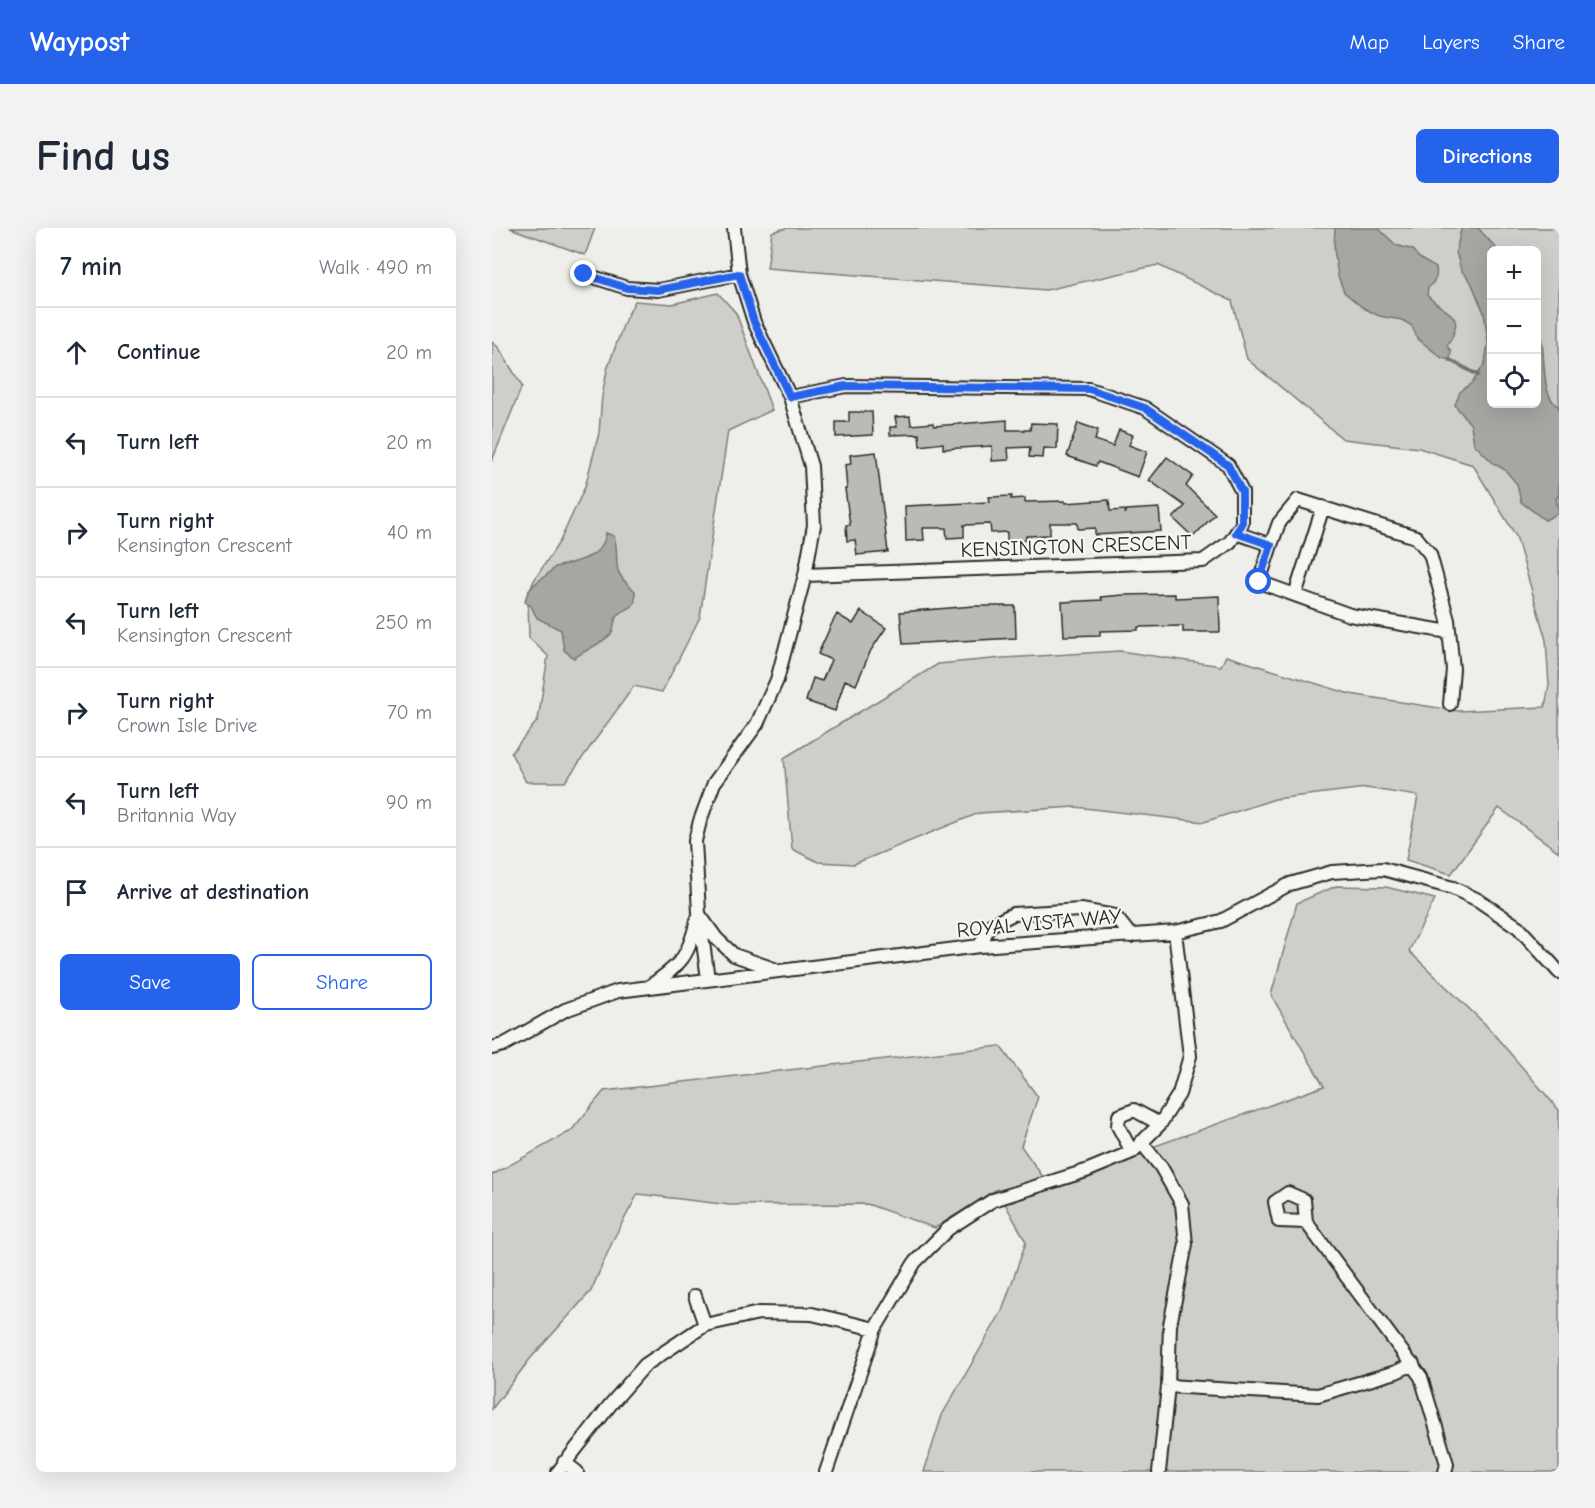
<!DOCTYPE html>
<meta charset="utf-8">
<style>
body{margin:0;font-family:"Comic Neue",sans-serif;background:#f2f2f3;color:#1f2937}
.controls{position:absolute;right:18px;top:18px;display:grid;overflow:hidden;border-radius:9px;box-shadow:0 6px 24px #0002}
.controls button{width:54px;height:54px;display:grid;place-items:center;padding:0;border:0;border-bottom:2px solid #e0e1e3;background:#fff;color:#1f2937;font:30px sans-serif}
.stop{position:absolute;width:18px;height:18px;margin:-14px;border:4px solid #2563eb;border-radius:50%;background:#fff}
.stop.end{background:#2563eb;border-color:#fff;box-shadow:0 2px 6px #0008}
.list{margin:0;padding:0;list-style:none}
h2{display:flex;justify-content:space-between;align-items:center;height:78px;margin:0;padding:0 24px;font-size:26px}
h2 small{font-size:20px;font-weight:400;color:#747a83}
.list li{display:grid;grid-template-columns:39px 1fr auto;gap:18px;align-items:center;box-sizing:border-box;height:90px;padding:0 24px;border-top:2px solid #e0e1e3}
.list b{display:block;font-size:22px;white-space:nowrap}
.list p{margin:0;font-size:20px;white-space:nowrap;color:#747a83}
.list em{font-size:20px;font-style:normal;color:#747a83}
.actions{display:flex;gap:12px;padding:18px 24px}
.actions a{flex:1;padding:14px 0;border:2px solid #2563eb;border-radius:9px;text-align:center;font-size:21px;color:#2563eb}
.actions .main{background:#2563eb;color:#fff}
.icon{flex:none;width:33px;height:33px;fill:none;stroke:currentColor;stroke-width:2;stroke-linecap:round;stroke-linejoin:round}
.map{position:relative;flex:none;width:1067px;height:1244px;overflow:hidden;border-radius:9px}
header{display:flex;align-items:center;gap:36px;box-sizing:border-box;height:84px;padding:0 30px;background:#2563eb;color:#fff}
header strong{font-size:28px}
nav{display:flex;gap:33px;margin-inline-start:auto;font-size:21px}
.intro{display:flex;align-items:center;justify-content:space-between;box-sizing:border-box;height:144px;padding:0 36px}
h1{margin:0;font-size:42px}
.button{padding:15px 27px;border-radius:9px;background:#2563eb;color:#fff;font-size:21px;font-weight:700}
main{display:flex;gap:36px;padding:0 36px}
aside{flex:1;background:#fff;border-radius:9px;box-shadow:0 6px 24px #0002}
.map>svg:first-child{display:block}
.green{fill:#cececa;stroke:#7c7c7a;stroke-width:1.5;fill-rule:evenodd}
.water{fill:#a6a6a3;stroke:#757573;stroke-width:1.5}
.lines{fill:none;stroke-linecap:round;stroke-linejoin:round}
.stream{stroke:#757573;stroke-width:4}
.building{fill:#babab7;stroke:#2b2b2b;stroke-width:1.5}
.minor-casing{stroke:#2b2b2b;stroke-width:16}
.minor{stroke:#f6f6f2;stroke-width:12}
.route{stroke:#2563eb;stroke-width:8}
.labels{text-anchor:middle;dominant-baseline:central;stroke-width:4.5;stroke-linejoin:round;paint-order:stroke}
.street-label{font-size:21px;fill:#2b2b2b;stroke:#f6f6f2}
</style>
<header>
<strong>Waypost</strong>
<nav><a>Map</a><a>Layers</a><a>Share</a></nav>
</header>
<div class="intro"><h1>Find us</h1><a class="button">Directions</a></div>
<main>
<aside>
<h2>7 min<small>Walk · 490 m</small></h2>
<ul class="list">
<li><svg class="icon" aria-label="ahead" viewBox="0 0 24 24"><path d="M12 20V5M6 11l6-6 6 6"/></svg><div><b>Continue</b></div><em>20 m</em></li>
<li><svg class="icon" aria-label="left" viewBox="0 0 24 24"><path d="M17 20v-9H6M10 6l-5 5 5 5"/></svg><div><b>Turn left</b></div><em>20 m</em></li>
<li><svg class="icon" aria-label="right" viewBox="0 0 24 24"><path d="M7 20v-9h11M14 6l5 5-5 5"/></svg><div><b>Turn right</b><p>Kensington Crescent</p></div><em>40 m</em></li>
<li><svg class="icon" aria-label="left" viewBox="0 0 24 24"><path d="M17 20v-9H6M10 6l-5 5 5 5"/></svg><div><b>Turn left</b><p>Kensington Crescent</p></div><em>250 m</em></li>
<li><svg class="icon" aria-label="right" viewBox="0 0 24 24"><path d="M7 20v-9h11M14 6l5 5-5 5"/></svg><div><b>Turn right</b><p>Crown Isle Drive</p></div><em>70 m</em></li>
<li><svg class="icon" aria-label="left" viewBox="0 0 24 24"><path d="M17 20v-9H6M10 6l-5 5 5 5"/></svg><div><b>Turn left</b><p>Britannia Way</p></div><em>90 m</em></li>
<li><svg class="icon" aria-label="arrive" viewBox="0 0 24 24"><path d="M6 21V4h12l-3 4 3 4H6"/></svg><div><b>Arrive at destination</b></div></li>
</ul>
<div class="actions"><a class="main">Save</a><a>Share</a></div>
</aside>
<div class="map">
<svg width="1067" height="1244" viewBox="0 0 1067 1244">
<rect width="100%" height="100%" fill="#eeeeea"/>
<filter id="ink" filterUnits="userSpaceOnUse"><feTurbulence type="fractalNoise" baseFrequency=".0167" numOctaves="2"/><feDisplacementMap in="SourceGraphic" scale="12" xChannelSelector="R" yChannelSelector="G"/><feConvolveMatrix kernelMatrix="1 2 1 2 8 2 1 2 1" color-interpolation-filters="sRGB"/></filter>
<g filter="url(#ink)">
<path class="green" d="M18,0h85l-10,27z
M294,0h773v624l-60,-44 -48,66 -45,-14 12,-64 -52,-8 -91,11 -71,23 -129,-15 -96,6 -125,51 -36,-2 -26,-13 -8,-91 154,-94 65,-6 117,-7 101,15 5,-10 124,38 108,17 87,-4 4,-22 -3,-45 -30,-104 -43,-71 -54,-17 -76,-9 -96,-80 -15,-58 -74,-36 -112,25 -279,-22 5,-36zM999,22h45v154h-45z
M226,65l18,20 36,97 -44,21 -28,186 -38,75 -28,-6 -69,96h-39l-15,-29 27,-33 10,-64 -19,-18 -1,-37 5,-19 27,-41 25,-54 14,-54 3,-37 5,-26 18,-50 10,-19 37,3z
M0,114l7,6 23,38 -30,75z
M844,658l50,1 49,12 -26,52 76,73 74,86v362h-635l18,-57 60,-104 24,-69 -29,-53 -62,39 -68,-24 -137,1 -92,-11 -24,44 -23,53 -61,68 -38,50v-234l79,-44 33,-40 396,-45 38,51 -17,49 27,38 276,-98 -53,-91 26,-92z"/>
<path class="water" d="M843,0h43l18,17 17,5c6,11 13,11 23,18 2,9 -1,13 -8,20l-1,7c17,20 42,16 20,51l4,5 -1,9 -8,-2 -25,-20 -5,-12 -10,-6 -23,-4 -17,-9 -18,-15 -6,-16 -4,-27z
M971,0h15l20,22h-7v154h45l1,-78c12,22 0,68 22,81v87l-3,5 3,14 -14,7 -24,-18 -4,-18 -12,-14 -12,-7 -19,-19 -3,-19 -16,-20 5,-13 13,-10 12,-19 3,-21 -4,-29 -13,-31 -10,-12 -5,-18 5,-23z
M114,305l8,3c8,29 -7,31 21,55 2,21 -9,15 -18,25 -4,5 -2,13 -6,18 -7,8 -28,18 -37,24l-10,-8 -3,-20 -24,-12 -6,-12 -6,-4c2,-19 20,-22 30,-35 21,-5 48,-9 51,-34z"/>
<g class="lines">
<path class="stream" d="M958,132l28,15"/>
</g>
<path class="building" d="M357,184h23l1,23 -37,2v-15h13z
M418,188l1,9 22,-2 1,3 73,-6v10h23l1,-7 27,1 -1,25 -13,-1 -1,10 -14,-1 1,-10 -22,1 1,12 -17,1v-15l-49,3v-6l-23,3 -1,-12 -29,1v-8h7l-2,-10z
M586,195l20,7 -3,10 18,6 6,-16 14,5 -4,10 18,7 -9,25 -40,-15 -2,4 -29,-10z
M384,224l12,100 -31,3 -2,-15 -8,1 -1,-16h4l-5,-36h2l-2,-24 6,-1 -1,-9z
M675,229l26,19 -7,10 29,28 -22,23 -20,-19 12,-12 -36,-26z
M520,268l-1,3 14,-1v4l40,-1v2l44,-3 1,11 16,-1 -1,4 2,-4 32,-2 2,23 -66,4v-7l-17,1 -1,-6h-27v12l-24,1v4l-19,1v-9l-16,1 -1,-9 -26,1v12l-17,1 -1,-10h-23l1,12 -18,1 -1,-35 85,-4 -1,-5z
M683,366v4l44,-2 1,36h-37v-6l-45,1v3l-38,1v4l-36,1 -2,-34 40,-2 -1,-3 22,-2z
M482,378h41l1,32 -113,6 -3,-32z
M369,383l25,17 -15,22 -15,35 -11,-5 -10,31 -29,-10 7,-23 9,3 9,-21 -13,-6 14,-31 5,-9 16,10z"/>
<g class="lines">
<g class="minor-casing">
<path id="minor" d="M92,46l43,14 31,2 81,-16
M298,169l56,-11 243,3 56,19 83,57 14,27v32l-12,18 -27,19 -398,14
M744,305l35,12 -12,37 91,33 99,17
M779,317l8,-22 19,-23 118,37 14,17 18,66 5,49 -3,35
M803,367l28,-88
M209,689l15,21 18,17 40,14
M488,718l9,-20 24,-12 68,-4 34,6 16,20
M216,751l-9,-66 -4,-72 5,-20 14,-38 43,-59 20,-44 28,-105 9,-50 -3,-59 -21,-69 -36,-75 -15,-48 -5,-46
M158,758c31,-22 38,-28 47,-66
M0,820l11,-3 62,-35 53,-19 362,-45 195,-14 46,-11 69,-37 42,-12 51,-3 70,19 25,12 40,27 41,45
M649,914l20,25 21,37 4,40 -16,81 -2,61 -9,86
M640,924l-14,-26 1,-10 15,-6 26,14
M814,994l-27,-1 -4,-19 13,-9 16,7 2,22 115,155 26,87 -2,8
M203,1068l10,29
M676,1158l150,9 78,-23 17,-8
M72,1234l13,10
M66,1244l52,-67 35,-40 60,-40 54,-12 53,1 63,15
M334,1244l49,-143 40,-67 33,-33 45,-29 93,-29 46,-19 28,-28 19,-30 11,-38 -15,-124"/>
</g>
<use href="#minor" class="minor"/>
</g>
</g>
<g class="lines" filter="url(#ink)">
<path class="route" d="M92,46l43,14 31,2 81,-16 15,48 36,75 56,-11 243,3 56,19 83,57 14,27v32l-6,9 35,12 -12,37"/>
</g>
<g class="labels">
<g class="street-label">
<text transform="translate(584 318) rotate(-2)">KENSINGTON CRESCENT</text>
<text transform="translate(547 695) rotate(-5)">ROYAL VISTA WAY</text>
</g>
</g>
</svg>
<div class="controls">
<button>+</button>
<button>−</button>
<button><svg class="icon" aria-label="locate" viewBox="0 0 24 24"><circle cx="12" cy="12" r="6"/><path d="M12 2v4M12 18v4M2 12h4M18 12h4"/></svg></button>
</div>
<div class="stop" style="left:767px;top:354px"></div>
<div class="stop end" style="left:92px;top:46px"></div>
</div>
</main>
